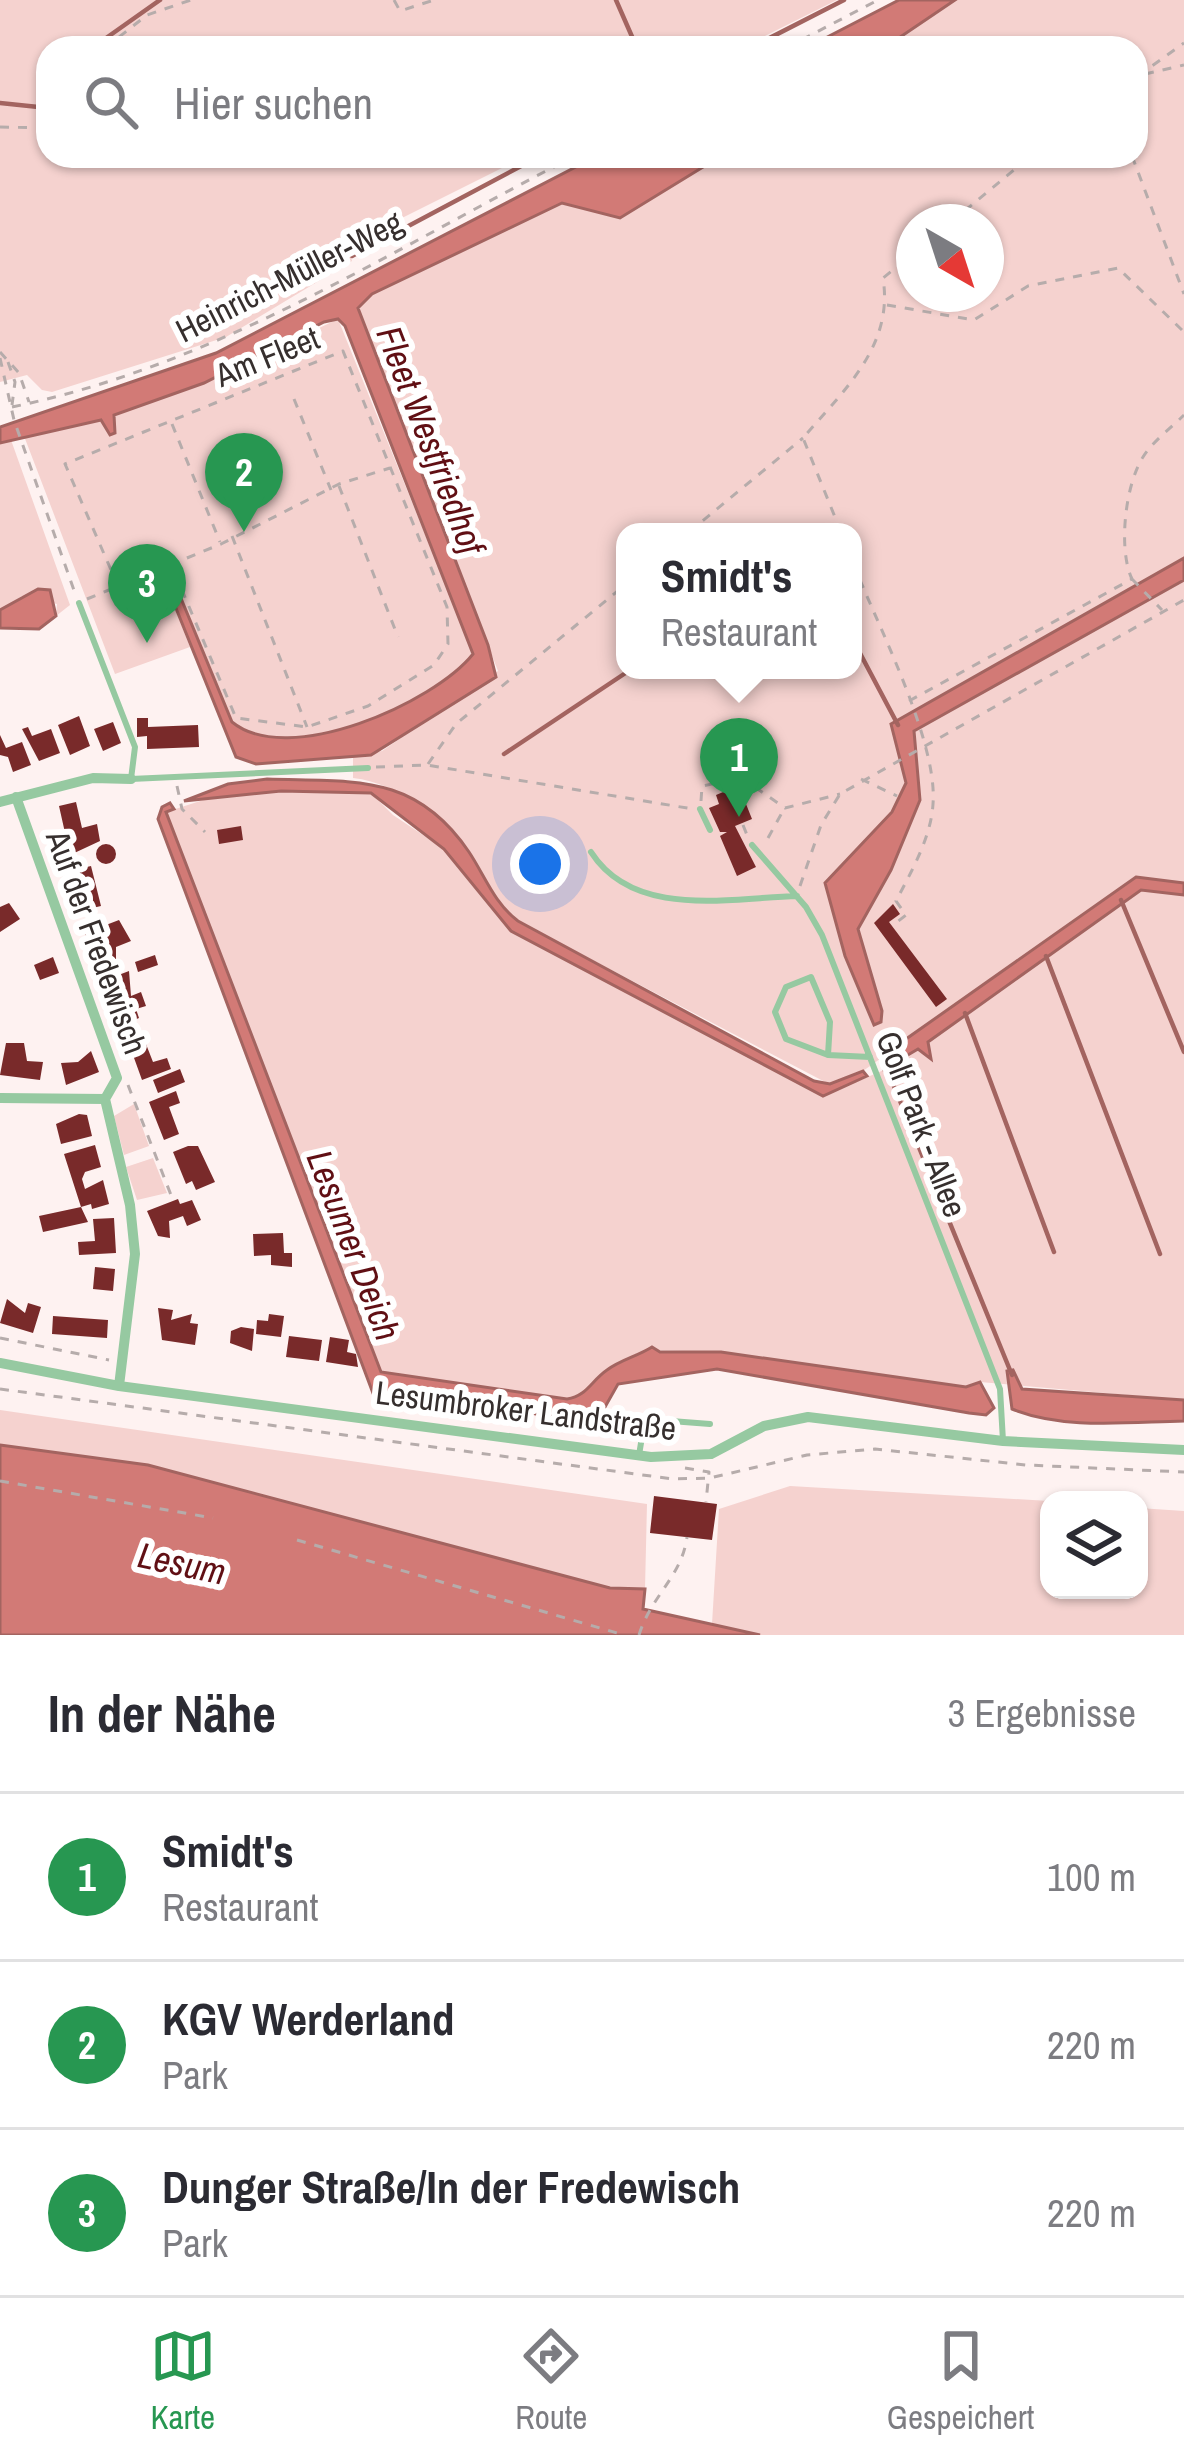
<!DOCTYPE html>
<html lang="de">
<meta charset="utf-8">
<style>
body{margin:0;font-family:"Archivo Narrow",sans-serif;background:#f7f7f7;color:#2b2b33}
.controls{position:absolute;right:36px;bottom:36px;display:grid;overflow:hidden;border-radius:24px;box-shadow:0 3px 9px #0004}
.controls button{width:108px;height:108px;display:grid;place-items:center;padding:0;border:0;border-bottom:3px solid #e1e1e2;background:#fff;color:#2b2b33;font:60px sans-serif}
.compass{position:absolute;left:896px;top:204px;width:108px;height:108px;border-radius:50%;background:#fff;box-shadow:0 3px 9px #0004;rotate:141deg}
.you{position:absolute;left:540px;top:864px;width:42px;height:42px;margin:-30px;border:9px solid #fff;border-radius:50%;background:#1a73e8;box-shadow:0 0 0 18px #1a73e833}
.badge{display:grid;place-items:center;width:78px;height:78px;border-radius:50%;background:#279751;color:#fff;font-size:39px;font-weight:700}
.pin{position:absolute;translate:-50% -99px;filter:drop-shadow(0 3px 6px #0008)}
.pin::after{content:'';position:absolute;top:63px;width:42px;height:36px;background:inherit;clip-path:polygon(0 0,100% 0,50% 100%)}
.popup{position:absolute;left:616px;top:523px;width:246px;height:156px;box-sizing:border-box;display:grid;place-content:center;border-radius:24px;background:#fff;filter:drop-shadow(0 3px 9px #0005);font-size:39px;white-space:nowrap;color:#7c7c81}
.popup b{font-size:45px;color:#2b2b33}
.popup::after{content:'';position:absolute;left:50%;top:100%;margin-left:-24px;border:24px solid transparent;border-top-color:#fff}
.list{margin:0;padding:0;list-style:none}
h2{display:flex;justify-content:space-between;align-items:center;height:156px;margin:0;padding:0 48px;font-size:51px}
h2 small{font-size:39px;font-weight:400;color:#7c7c81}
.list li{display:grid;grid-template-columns:78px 1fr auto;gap:36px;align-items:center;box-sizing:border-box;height:168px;padding:0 48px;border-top:3px solid #e1e1e2}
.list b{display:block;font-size:45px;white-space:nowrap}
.list p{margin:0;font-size:39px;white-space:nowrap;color:#7c7c81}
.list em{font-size:39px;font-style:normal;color:#7c7c81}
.icon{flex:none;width:66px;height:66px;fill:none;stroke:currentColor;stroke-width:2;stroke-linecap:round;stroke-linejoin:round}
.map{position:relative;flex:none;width:1184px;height:1635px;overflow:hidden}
.search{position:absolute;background:#fff;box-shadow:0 3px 9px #0004;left:36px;right:36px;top:36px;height:132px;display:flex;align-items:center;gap:30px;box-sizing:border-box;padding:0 42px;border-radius:36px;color:#7c7c81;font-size:45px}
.sheet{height:660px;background:#fff}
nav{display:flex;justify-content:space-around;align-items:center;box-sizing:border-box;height:168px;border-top:3px solid #e1e1e2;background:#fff;font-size:33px;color:#7c7c81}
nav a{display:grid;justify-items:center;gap:6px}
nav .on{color:#279751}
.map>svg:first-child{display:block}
.green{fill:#f5d2cf;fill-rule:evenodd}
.water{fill:#d27a76;stroke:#a36460;stroke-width:3}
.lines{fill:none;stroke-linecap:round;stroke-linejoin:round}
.stream{stroke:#a36460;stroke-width:4.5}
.building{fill:#792a2a}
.path{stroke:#b6acab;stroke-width:3;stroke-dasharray:9 9;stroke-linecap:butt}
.service{stroke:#96c9a1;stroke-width:6}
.minor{stroke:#96c9a1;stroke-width:10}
.labels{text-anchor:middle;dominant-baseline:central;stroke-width:12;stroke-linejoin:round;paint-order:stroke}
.street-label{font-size:33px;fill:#362f2e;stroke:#fff}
.water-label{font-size:36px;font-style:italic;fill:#600f14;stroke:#fff}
</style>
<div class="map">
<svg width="1184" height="1635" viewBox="0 0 1184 1635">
<rect width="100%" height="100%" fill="#fef2f1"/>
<path class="green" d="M0,0h837l-96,48h-693v108h478l-178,89 4,16 -126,76 -174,55 -10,-2 -15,-15 -27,7z
M955,0h229v883l-48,-6 -273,194 -34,13 -311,-163c-22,-16 -29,-39 -44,-61 -26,-38 -74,-77 -121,-82v-22l29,-5 116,-80 -141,-363 15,-14 191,-91 57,15 101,-62h415v-108h-252zM914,222h72v72h-72zM625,532h228v138h-228z
M338,319l135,334c-40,50 -184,115 -241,69l-59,-143 -9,2 26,66 -75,27 -91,-238 77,-16 11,14 2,-19 90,-32z
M11,440l59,165 -14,11 1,-12 -35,-8 -22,14v-167z
M281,791l90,2 22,22 51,34 67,82 312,165 68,-29 27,-18 14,10 -4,-17 213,-152 43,5v505l-204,-18 -14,5 -245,-35 -76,-2c-11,13 -24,10 -37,19 -17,11 -21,27 -41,30l-186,-27 -215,-560 53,-17z
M134,1104l15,42 -25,9 -10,-39z
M153,1158l14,35 -30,7 -11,-33z
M0,1410l647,94 -2,85 -35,-1 -462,-123 -148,-20z
M790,1486l259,15v89h90v-82l45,3v124h-424l-48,-11 7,-115z"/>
<path class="water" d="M899,0h56l-71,48h-78z
M597,156h124l-101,62 -58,-15 -190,91 -14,14 130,337 8,32 -125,78 -115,9 -20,-7 -73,-181 10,3 59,143c56,46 202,-19 241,-68l-128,-328 -7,-7 -14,3 -120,61 -90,32 1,18 -5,2 -9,-15 -101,23v-16l216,-74z
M1184,558v22l-270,151 6,69 -29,70 -33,59 24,82 -1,11 -7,3 -29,-69 -20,-73 67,-71 14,-29 -15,-59z
M38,589l12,1 6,26 -17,13 -39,-1v-18z
M267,779c86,3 148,-7 202,73 16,24 25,51 49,69l296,160 16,3 33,-13 4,5 -44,20 -312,-165 -67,-82 -73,-56 -90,-2 -97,10 44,-17z
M170,803l4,6 -8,3 215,560 186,27c20,-3 24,-18 40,-29 13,-10 31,-14 45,-23l8,5h61l245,35 14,-5 14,26 -8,7 -17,-2 -252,-44 -99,15 -17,30 -16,7 -205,-29 -6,4 -216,-577 4,-12z
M1136,877l48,6v12l-43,-5 -213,152 3,17 -13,-10 -34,20 -1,-12 6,-6z
M1013,1370l9,19 162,11v21c-56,1 -120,9 -172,-12l-5,-38z
M0,1445l148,20 462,123 35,1 -2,20 117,26h-760z"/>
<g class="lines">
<path class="stream" d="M616,0l21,48
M92,48l68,-48
M750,48l94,-48
M0,103l48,5
M352,256l188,-100
M853,640l45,85
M504,754l126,-84
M1121,900l63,152
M1046,956l114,298
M965,1013l89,239
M889,1062v12l123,301"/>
</g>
<path class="building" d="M79,716l11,30 -20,9 -12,-30z
M137,718h11v9l50,-2 1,22 -52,2v-13l-10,1z
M113,722l8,21 -18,8 -9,-22z
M28,727l4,9 19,-7 9,24 -21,8 -17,-32z
M0,735l6,13 16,-6 9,23 -18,7 -5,-15 -8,-2z
M728,790l3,8 11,-4 10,25 -17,7 21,41 -19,9 -17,-40 7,-4h-7l-11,-24 10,-4 -3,-9z
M76,802l6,26 15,-4 3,17 -30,14 -11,-49z
M241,826l2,14 -24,4 -2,-14z
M96 854a10 10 0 1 1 20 0a10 10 0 1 1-20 0Z
M91,866l10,40 -17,4 -10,-40z
M9,903l11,16 -20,13v-25z
M893,904l7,10 -11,8 58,77 -11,8 -62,-84z
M119,920l12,21 -15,6v16l-18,6 -13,-36z
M155,955l3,10 -20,7 -3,-10z
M53,957l6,16 -19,7 -6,-15z
M129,971l2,25 10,-4 5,14 -10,3 3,9 -22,9 -14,-46z
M144,1039l9,23 14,-4 4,11 -29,11 -13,-36z
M6,1043h18l3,18 16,1 -3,18 -40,-5z
M91,1051l8,21 -33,13 -5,-22 17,-1z
M180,1069l5,13 -27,11 -5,-13z
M176,1091l4,12 -11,4 10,27 -15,6 -15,-38z
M79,1114l8,1 5,21 -31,8 -5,-20z
M95,1145l6,22 -16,5 -3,7 3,10 18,-9 6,24 -17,5 -1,-5 -10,3 7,15 -45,10 -4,-16 42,-9 -17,-53z
M188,1146h10l17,36 -19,8 -4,-9 -6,3 -13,-32z
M178,1199l2,5 12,-4 9,20 -14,6 -4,-10 -14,5 1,17 -12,-2 -11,-25z
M114,1218l2,35 -37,2 -1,-13 17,-1 -2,-22z
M283,1233l1,20h8v14l-21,-2v-10l-17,1 -1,-22z
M95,1267l20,2 -2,22 -20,-2z
M7,1299l18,14 3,-10 13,4 -8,26 -33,-10z
M158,1308l15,2 -2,10 21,-6 -2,9 8,1 -3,21 -33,-5z
M269,1314l15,2 -3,21 -25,-3 1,-14 11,1z
M53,1316l55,4 -1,18 -55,-4z
M241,1327l13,2 -2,22 -22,-8 1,-12z
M289,1336l33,4 -3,21 -33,-4z
M330,1337l19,3 -2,12 9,2 2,13 -32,-5z
M654,1496l63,8 -5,36 -62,-7z"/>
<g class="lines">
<path class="path" d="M394,0l6,11 34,-11
M105,48l42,-33 44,-15
M786,48l92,-48
M1145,74l39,-9
M1138,76l46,-33
M0,127l48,1
M1132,156l52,138
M951,222l80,-66
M887,305l87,15 54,-34 90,-18 66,64
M0,352l19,21 10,29
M0,358l14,62 62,176
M8,362l7,20 -3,23
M294,399l37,91
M12,407c205,-42 379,-157 563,-251
M172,424l48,118
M339,486l59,151
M689,532l114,-94
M841,532l-38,-94c41,-48 91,-92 80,-160l31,-25
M232,536l75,191
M853,563c24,61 85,178 80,241 -2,34 -22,68 -37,97l10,14 -14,11
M1132,579l30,31
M118,586l-53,-122 278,-113 104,256 1,37 -14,21 -66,41 -61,21 -71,-9 -65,-154
M87,599l134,-55 118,-60 51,-16
M909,701l223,-122c-14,-29 -7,-94 11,-122 10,-16 28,-29 41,-42
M428,764l28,-40 169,-139
M376,767l51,-2 266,44
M861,779l36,17
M177,786l5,23 23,23
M701,801l1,-15 40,-8 43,30 55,-14
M743,825l4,10
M768,838l16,-29
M800,886l21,-61 19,-31 344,-194
M128,1085l43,110
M0,1338l109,22
M0,1389l673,90 37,-1 97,-23 68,-6 151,16 158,7
M685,1468l24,4 -3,30
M0,1481l213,37
M297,1540l327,95
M639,1635c12,-39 43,-59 48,-98"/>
<path class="service" d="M79,603l56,144 -4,32 237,-11
M700,809l10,21
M752,845l54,62 16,28 178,454 3,52
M591,852c43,67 137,46 206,44
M828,1055l2,-33 -19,-45 -25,10 -11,25 11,27 42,16 42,2
M639,1455l6,-36 65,5"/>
<path class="minor" d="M16,797l101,281 -12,21 25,106 5,49 -16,132
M0,802l93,-24 38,1
M0,1098l105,1
M0,1363l119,23 532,71 60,-3 53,-28 44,-9 195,24 181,9"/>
</g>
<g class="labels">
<g class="street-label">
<text transform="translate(289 276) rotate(-27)">Heinrich-Müller-Weg</text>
<text transform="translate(267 356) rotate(-22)">Am Fleet</text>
<text transform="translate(97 942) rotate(70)">Auf der Fredewisch</text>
<text transform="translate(922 1124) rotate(69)">Golf Park - Allee</text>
<text transform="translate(526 1410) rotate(7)">Lesumbroker Landstraße</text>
</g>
<g class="water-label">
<text transform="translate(431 440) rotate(69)">Fleet Westfriedhof</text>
<text transform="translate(354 1245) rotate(69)">Lesumer Deich</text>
<text transform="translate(182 1563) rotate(12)">Lesum</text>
</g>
</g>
</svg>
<div class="controls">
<button><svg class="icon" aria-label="layers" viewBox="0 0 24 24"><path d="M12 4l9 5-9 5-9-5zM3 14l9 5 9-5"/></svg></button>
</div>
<svg class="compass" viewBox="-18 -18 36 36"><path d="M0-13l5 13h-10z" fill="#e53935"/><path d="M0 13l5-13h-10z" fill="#7c7c81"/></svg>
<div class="you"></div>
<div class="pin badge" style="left:739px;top:817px">1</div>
<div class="popup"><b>Smidt's</b>Restaurant</div>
<div class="pin badge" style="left:244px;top:532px">2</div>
<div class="pin badge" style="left:147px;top:643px">3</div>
<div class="search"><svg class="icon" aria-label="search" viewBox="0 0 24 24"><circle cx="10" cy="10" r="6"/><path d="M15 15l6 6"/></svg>Hier suchen</div>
</div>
<section class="sheet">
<h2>In der Nähe<small>3 Ergebnisse</small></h2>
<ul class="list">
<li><span class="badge">1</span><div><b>Smidt's</b><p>Restaurant</p></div><em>100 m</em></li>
<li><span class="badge">2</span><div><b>KGV Werderland</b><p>Park</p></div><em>220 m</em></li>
<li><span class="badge">3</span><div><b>Dunger Straße/In der Fredewisch</b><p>Park</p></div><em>220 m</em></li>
</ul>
</section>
<nav>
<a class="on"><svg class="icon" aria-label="map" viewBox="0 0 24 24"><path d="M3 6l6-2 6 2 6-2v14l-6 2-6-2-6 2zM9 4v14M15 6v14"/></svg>Karte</a>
<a><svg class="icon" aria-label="directions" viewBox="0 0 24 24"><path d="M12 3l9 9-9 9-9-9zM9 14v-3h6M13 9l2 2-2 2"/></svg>Route</a>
<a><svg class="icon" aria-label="saved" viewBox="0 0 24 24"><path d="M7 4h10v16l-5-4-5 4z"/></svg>Gespeichert</a>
</nav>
